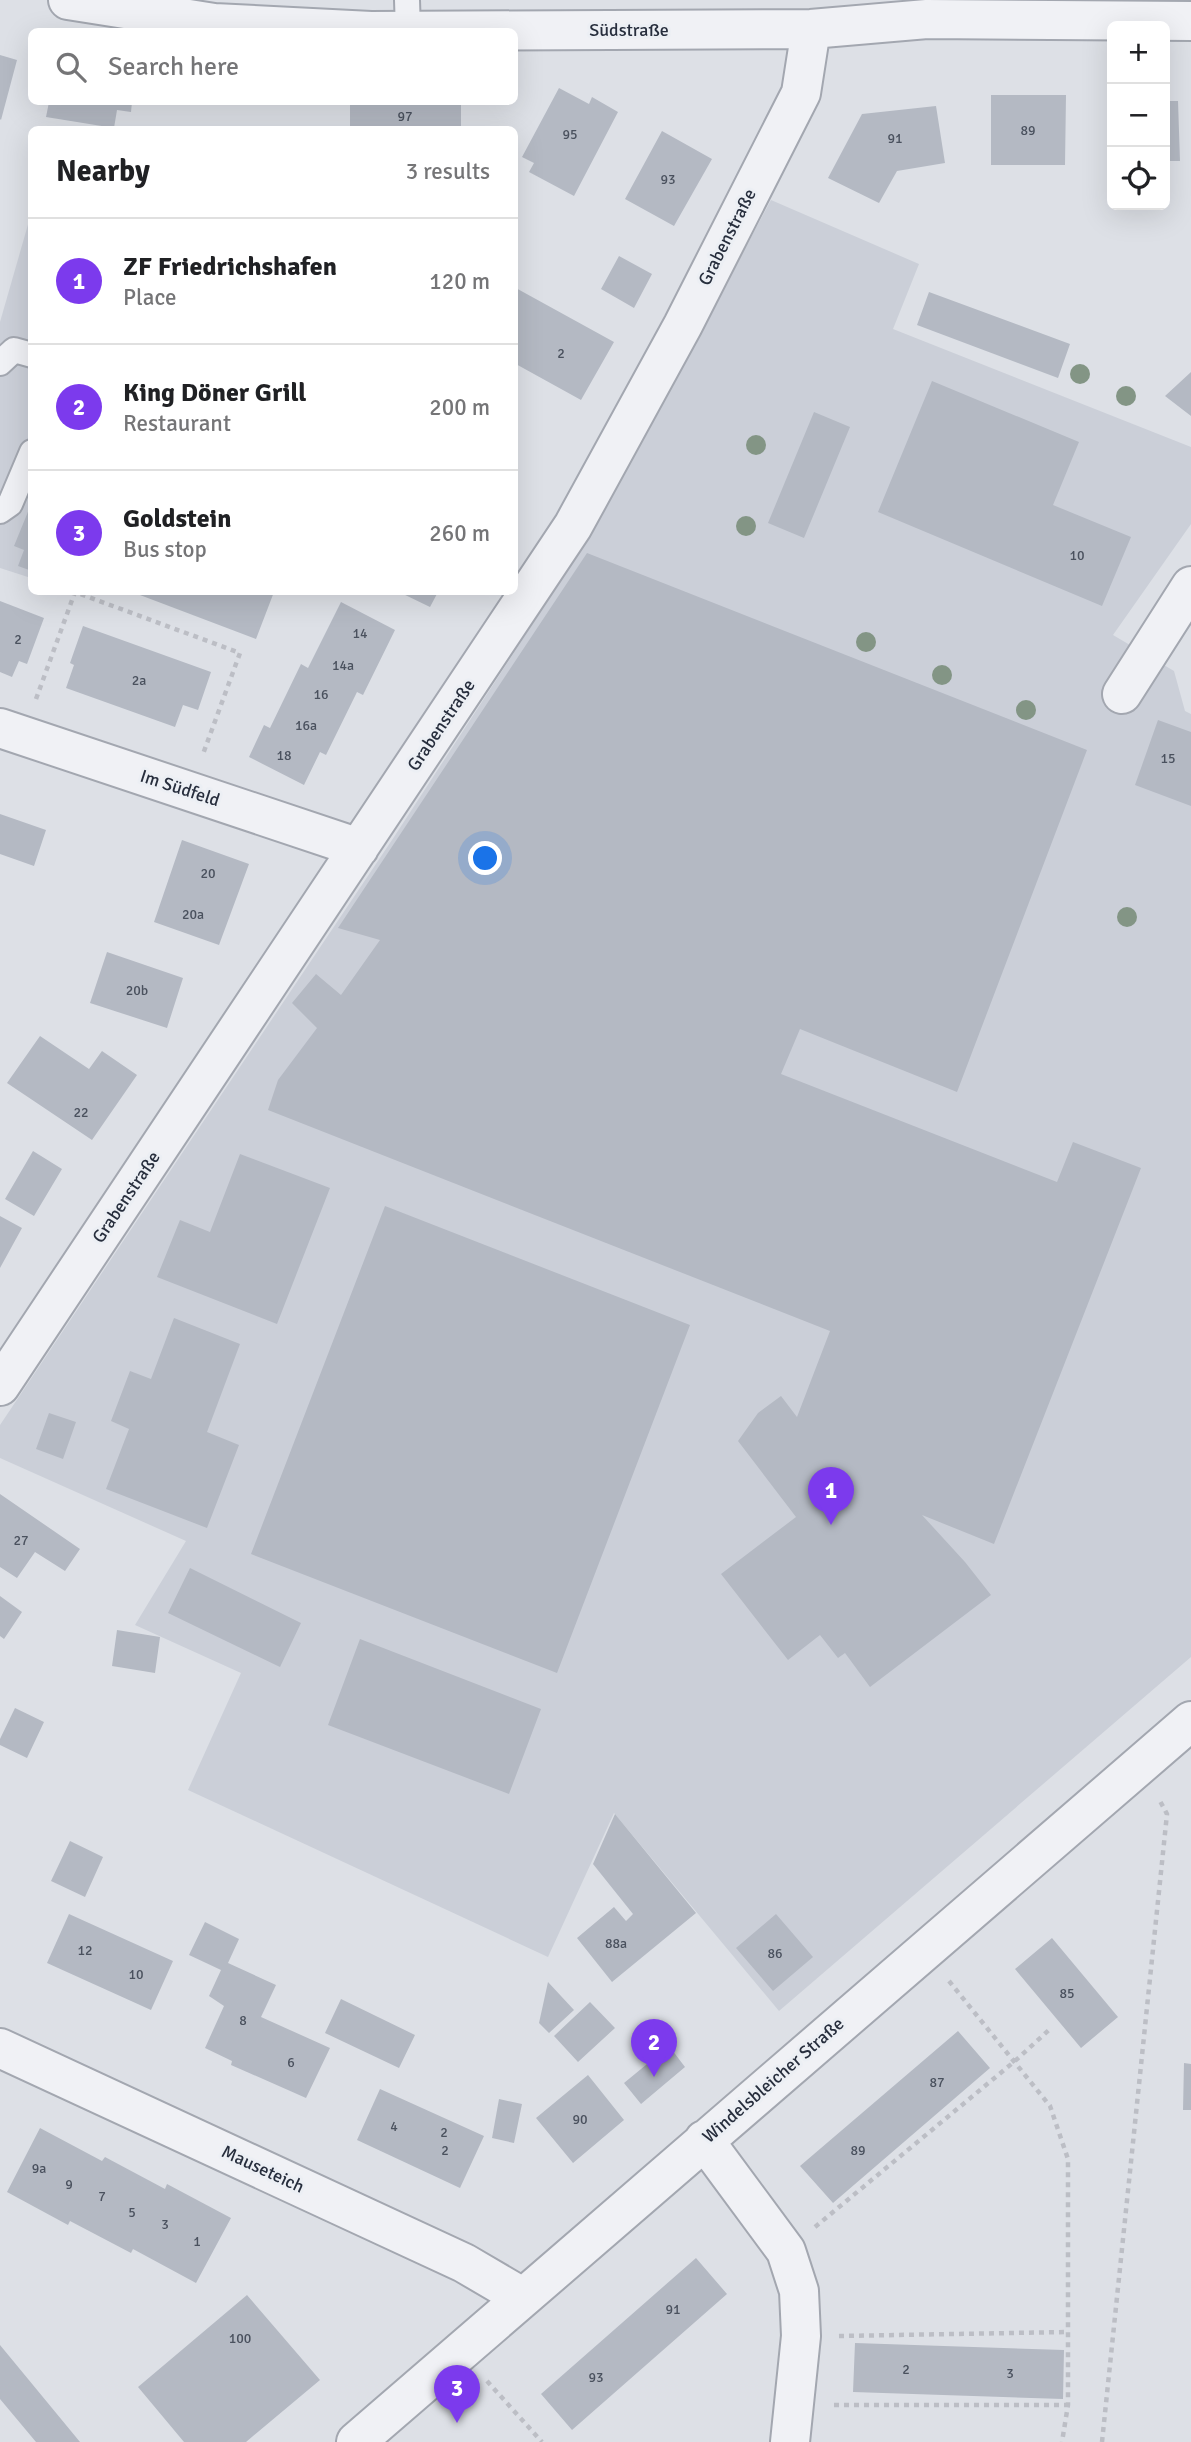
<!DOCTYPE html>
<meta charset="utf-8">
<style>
body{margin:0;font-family:Signika,sans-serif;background:#f6f6f6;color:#202124}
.controls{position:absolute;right:21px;top:21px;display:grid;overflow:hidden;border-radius:10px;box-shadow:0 7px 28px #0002}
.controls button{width:63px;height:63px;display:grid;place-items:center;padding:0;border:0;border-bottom:2px solid #e0e0e0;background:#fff;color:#202124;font:35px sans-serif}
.you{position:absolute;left:486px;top:859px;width:24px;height:24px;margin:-18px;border:5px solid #fff;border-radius:50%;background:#1a73e8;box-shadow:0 0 0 10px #1a73e833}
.badge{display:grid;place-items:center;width:46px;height:46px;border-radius:50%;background:#7c3aed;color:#fff;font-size:23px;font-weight:700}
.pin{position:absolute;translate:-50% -58px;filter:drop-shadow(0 2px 4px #0008)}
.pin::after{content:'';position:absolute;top:37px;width:24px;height:21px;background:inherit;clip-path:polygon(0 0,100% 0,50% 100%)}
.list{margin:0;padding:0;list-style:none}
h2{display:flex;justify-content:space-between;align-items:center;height:91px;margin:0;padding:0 28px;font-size:30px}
h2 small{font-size:23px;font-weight:400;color:#757577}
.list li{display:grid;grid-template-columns:46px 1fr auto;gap:21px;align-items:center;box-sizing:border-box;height:126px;padding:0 28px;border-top:2px solid #e0e0e0}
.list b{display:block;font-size:26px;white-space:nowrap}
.list p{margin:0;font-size:23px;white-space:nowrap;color:#757577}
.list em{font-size:23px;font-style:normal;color:#757577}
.icon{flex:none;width:38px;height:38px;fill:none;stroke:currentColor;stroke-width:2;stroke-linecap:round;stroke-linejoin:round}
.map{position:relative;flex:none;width:1191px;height:2442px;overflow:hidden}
.search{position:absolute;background:#fff;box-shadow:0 7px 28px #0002;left:28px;top:28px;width:490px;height:77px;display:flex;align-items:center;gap:18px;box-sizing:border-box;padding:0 24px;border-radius:10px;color:#757577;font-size:26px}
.panel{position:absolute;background:#fff;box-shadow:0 7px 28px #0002;left:28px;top:126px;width:490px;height:469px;border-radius:10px}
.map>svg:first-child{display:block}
.built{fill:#cbcfd8}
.building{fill:#b4b9c3}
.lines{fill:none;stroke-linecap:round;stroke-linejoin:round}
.service-casing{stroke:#a3a7b0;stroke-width:28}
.minor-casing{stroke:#a3a7b0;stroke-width:42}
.path{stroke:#bcbec5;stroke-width:4.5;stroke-dasharray:5 5;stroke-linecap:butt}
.service{stroke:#f0f1f5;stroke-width:24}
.minor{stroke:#f0f1f5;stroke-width:38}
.tree{fill:#839585}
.labels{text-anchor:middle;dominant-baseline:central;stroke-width:6;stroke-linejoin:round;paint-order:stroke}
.number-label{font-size:14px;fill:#4a515e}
.street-label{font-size:18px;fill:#272e3d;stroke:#eceff4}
</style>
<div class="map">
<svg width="1191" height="2442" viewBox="0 0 1191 2442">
<rect width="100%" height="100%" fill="#dde0e6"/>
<path class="built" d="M771,200l148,64 -26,65 298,118v77l-78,111 61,36 11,40 6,3v943l-412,354 -165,-198 -66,144 -360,-167 53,-117 -106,-48 51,-84 -186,-83v-33l394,-588 201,-309z
M29,221l3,1 -1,356 -31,-10v-246z"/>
<path class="building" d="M0,55l17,5 -16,60 -1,-1z
M559,88l30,16 3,-7 26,15 -44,84 -45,-24 5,-9 -12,-6z
M991,95h75l-1,70h-74z
M1165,101h13l2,60h-15z
M49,102h83l-1,10 -14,-2 -3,18 -68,-11z
M350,102h111v28h-111z
M936,106l9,57 -48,8 -18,32 -51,-25 34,-64z
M1109,123h3v48h-2z
M662,131l50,28 -38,67 -49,-27z
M619,256l33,18 -18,34 -33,-19z
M514,287l100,55 -33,58 -67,-37z
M929,292l141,52 -12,34 -141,-53z
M1191,372v44l-26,-20z
M932,381l147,61 -26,63 78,32 -29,69 -224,-94z
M814,412l36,15 -46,111 -36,-15z
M32,502v69l-14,-5 6,-16 -10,-4z
M587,553l500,197 -130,342 -157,-63 -19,45 276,108 16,-40 68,26 -147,376 -72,-29 43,47 26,33 -121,92 -25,-34 -7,5 -18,-23 -32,25 -67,-86 75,-57 -58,-76 20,-28 23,-17 16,21 33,-86 -562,-221 10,-30 39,-52 -25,-25 24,-29 25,21 39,-55 -42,-12z
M132,592h142l-18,47z
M399,592h39l-8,15z
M0,601l44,17 -17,46 -8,-3 -7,16 -12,-5z
M341,602l54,28 -32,65 -6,-3 -31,63 -6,-3 -16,33 -55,-28 15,-32 6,3 31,-64 7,4z
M83,626l128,46 -13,38 -15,-5 -8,22 -109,-39 8,-23 -4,-2z
M1158,720l33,12v74l-56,-21z
M0,814l46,16 -12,36 -34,-12z
M182,840l67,24 -30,81 -65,-23z
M107,952l76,26 -16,50 -77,-25z
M40,1036l49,33 13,-18 35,24 -45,65 -85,-57z
M33,1151l29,18 -28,47 -29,-17z
M240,1154l90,34 -53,136 -120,-47 23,-57 30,12z
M385,1206l305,119 -133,348 -306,-119z
M0,1216l22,12 -22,40z
M174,1318l66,26 -33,88 32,13 -32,83 -101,-39 23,-60 -18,-8 19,-50 21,8z
M49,1413l27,9 -13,37 -27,-10z
M0,1494l80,55 -15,22 -30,-19 -18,26 -17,-11z
M190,1568l111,55 -21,44 -112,-54z
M0,1596l22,16 -18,27 -4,-3z
M117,1630l43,7 -5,36 -43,-7z
M360,1639l181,70 -32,85 -181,-69z
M15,1708l29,14 -17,36 -27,-13v-6z
M615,1814l81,99 -84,69 -35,-44 37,-31 12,14 7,-7 -40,-50z
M70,1841l33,16 -18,40 -34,-16z
M69,1914l104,47 -22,49 -104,-47z
M776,1914l37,43 -40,34 -37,-43z
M205,1922l34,17 -11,24 48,22 -15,32 69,31 -24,50 -75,-33 1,-4 -27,-13 19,-42 -15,-10 12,-26 -32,-15z
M1052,1938l66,79 -37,31 -66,-79z
M548,1982l26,28 -25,23 -10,-10z
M341,1999l74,36 -16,33 -74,-35z
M590,2002l25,26 -37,34 -24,-26z
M958,2031l32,37 -157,135 -33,-37z
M669,2046l16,21 -44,37 -17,-21z
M1184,2063l7,1v46h-8z
M588,2075l36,45 -51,43 -37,-45z
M380,2089l104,47 -24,52 -103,-48z
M499,2099l23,5 -8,39 -22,-5z
M40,2128l62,33 3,-4 60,32 2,-5 64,34 -35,65 -63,-34 -2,4 -61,-32 -2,4 -61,-33z
M696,2258l31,36 -155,136 -31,-36z
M247,2295l73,85 -74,62h-62l-46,-55z
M855,2343l209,7 -1,49 -210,-7z
M0,2345l80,97h-44l-36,-43z"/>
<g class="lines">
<g class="service-casing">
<path id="service" d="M407,0l1,31
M0,363l14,-13 18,5
M0,511l10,-7 22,-52"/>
</g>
<g class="minor-casing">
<path id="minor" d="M68,0l146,23 157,8 440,-2 116,-10 264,2
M1122,694l69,-108
M0,728l359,120
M0,1386l573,-860 110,-201 118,-232 10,-64
M0,2048l464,215 58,34
M704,2140l82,111 13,40 2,45 -11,106
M356,2442l835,-721"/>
</g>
<path class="path" d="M36,699l39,-107 165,61 -37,101
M949,1981l101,125 18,53v246l-6,37
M815,2227l200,-166 35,-32
M839,2336l230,-4
M487,2381l55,61
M834,2405h234
M1102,2442l65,-628 -7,-13"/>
<use href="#service" class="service"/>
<use href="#minor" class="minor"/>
</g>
<g class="tree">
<circle cx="1080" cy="374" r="10"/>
<circle cx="1126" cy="396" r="10"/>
<circle cx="756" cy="445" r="10"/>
<circle cx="746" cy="526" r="10"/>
<circle cx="866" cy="642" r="10"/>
<circle cx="942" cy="675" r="10"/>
<circle cx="1026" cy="710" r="10"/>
<circle cx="1127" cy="917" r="10"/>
</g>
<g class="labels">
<g class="number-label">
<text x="405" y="116">97</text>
<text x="1028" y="130">89</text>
<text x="570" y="134">95</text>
<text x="895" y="138">91</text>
<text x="668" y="179">93</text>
<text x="561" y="353">2</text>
<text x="1077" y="555">10</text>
<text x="360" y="633">14</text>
<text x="18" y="639">2</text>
<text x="343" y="665">14a</text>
<text x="139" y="680">2a</text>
<text x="321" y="694">16</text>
<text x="306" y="725">16a</text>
<text x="284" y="755">18</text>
<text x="1168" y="758">15</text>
<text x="208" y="873">20</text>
<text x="193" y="914">20a</text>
<text x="137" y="990">20b</text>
<text x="81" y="1112">22</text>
<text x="21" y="1540">27</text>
<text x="616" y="1943">88a</text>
<text x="85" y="1950">12</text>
<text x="775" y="1953">86</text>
<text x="136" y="1974">10</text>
<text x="1067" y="1993">85</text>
<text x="243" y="2020">8</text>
<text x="291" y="2062">6</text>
<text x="937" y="2082">87</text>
<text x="580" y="2119">90</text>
<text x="394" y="2126">4</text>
<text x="444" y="2132">2</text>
<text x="445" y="2150">2</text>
<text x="858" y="2150">89</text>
<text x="39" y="2168">9a</text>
<text x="69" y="2184">9</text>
<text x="102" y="2196">7</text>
<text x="132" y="2212">5</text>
<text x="165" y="2224">3</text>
<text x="197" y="2241">1</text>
<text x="673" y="2309">91</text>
<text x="240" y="2338">100</text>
<text x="906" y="2369">2</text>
<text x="1010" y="2373">3</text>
<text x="596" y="2377">93</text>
</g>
<g class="street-label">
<text x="629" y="30">Südstraße</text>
<text transform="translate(727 237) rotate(-63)">Grabenstraße</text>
<text transform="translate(441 725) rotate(-56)">Grabenstraße</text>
<text transform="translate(180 788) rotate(18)">Im Südfeld</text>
<text transform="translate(126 1197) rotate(-56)">Grabenstraße</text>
<text transform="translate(773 2080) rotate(-41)">Windelsbleicher Straße</text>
<text transform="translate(263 2169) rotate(25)">Mauseteich</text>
</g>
</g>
</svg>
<div class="controls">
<button>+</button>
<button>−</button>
<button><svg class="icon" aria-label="locate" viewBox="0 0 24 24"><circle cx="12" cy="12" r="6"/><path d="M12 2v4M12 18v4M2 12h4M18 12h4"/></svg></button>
</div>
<div class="you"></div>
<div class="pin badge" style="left:831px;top:1525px">1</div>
<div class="pin badge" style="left:654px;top:2077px">2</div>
<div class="pin badge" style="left:457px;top:2423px">3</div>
<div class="search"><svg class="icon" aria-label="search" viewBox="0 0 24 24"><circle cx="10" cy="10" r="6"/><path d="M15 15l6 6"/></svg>Search here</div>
<section class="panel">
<h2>Nearby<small>3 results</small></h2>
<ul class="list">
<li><span class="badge">1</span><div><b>ZF Friedrichshafen</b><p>Place</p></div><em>120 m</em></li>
<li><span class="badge">2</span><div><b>King Döner Grill</b><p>Restaurant</p></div><em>200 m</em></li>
<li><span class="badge">3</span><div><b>Goldstein</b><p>Bus stop</p></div><em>260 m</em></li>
</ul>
</section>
</div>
